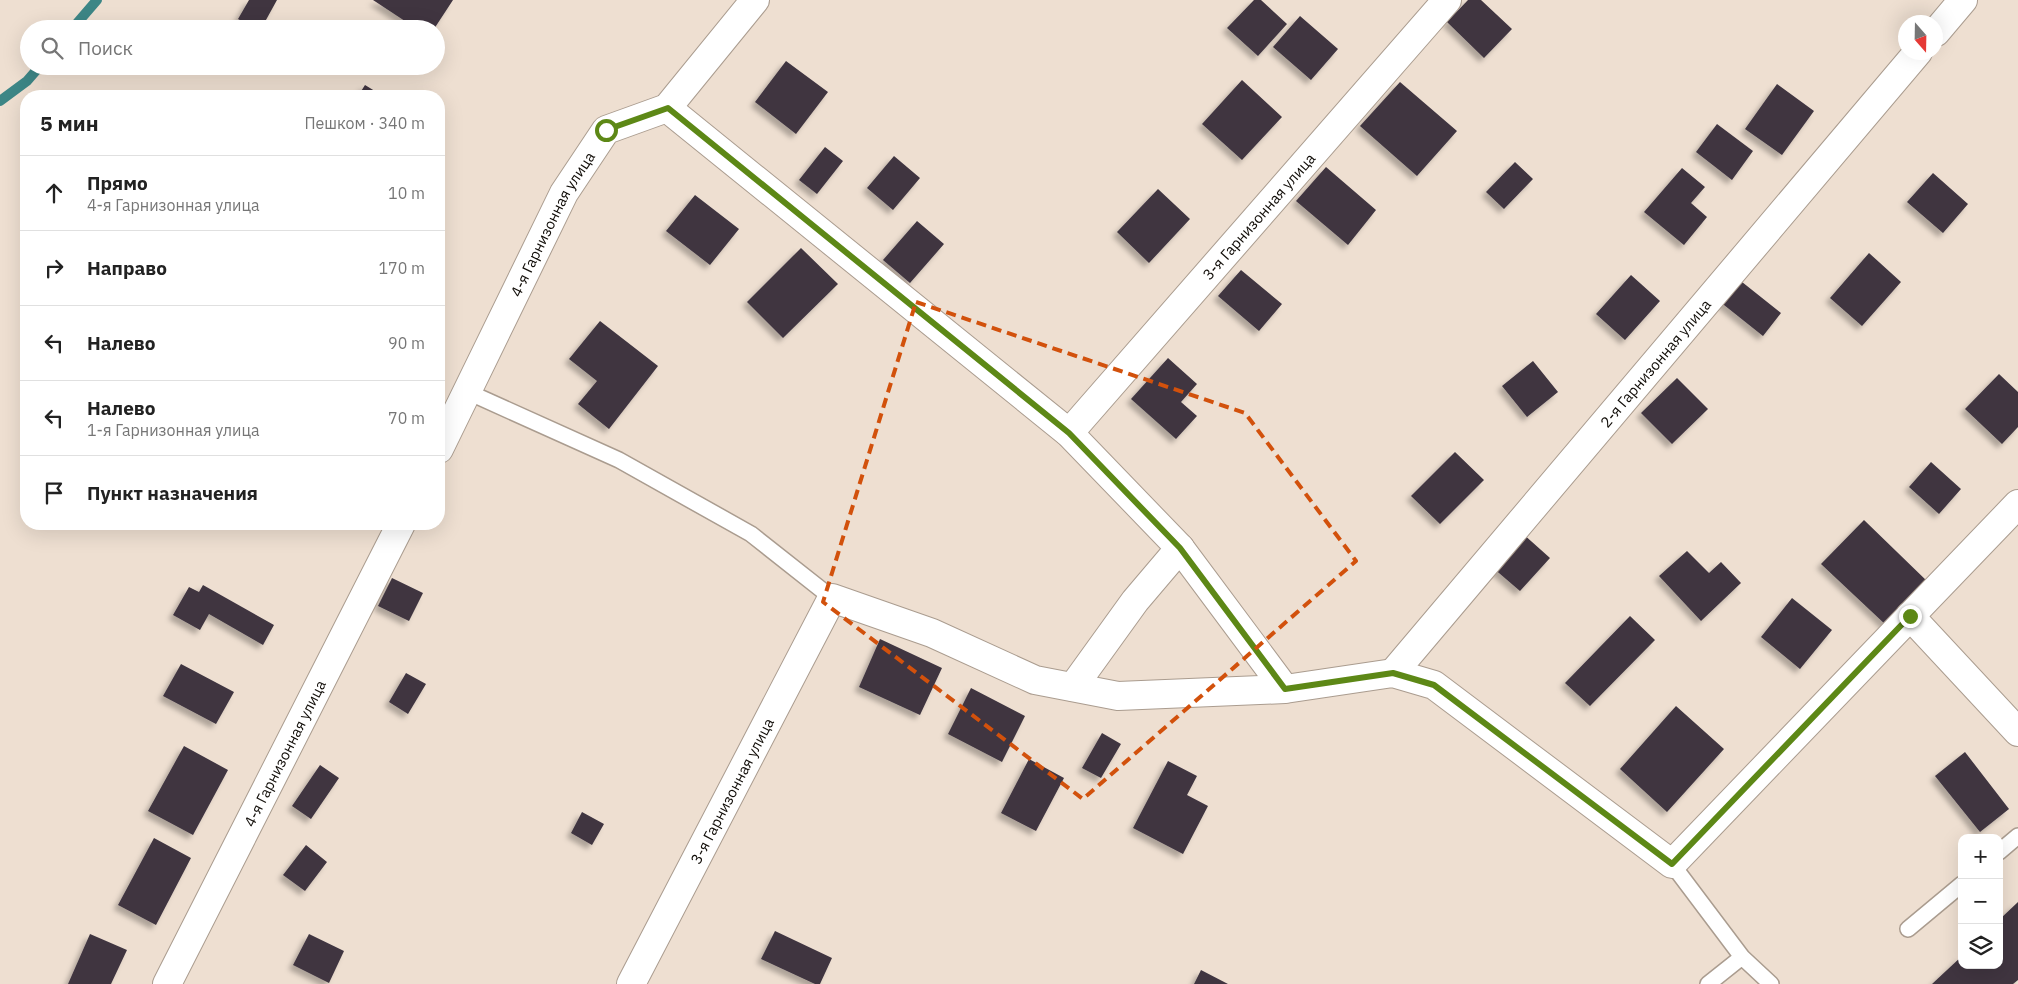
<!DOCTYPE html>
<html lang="ru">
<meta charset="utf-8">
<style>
body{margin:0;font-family:"IBM Plex Sans",sans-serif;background:#f6f6f6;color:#222}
.controls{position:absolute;right:15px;bottom:15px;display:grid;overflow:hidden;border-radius:10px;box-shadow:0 5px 20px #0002}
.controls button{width:45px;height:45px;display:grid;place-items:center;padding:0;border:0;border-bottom:1px solid #e0e0e0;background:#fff;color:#222;font:25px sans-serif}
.compass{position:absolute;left:1898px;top:15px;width:45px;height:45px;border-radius:50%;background:#fff;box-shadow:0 5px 20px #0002;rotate:160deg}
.stop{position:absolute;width:15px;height:15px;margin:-11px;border:4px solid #5d8816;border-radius:50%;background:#fff}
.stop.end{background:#5d8816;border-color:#fff;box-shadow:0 1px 5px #0008}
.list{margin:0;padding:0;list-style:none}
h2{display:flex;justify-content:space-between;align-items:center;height:65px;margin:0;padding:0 20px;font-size:21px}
h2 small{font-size:16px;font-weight:400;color:#767676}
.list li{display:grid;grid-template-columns:32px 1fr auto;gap:15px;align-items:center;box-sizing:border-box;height:75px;padding:0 20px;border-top:1px solid #e0e0e0}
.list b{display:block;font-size:19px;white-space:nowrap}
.list p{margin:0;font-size:16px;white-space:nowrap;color:#767676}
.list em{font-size:16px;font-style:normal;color:#767676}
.icon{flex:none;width:28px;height:28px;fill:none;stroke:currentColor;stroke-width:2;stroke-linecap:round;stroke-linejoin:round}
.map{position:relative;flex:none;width:2018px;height:984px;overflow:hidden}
.search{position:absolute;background:#fff;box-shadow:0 5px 20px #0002;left:20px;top:20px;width:425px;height:55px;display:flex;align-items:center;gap:12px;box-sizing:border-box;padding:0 18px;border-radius:28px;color:#767676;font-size:19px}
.panel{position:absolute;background:#fff;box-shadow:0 5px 20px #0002;left:20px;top:90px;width:425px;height:440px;border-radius:20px}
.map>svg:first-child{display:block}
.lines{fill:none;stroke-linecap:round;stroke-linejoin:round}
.stream{stroke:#3d8686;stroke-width:10}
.building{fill:#3f3541;filter:url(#shadow)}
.service-casing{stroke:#aa9c8f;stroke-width:18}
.minor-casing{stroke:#aa9c8f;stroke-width:30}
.service{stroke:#fff;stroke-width:15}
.minor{stroke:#fff;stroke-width:28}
.route{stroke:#5d8816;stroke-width:6}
.marked{fill:none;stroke:#d2510c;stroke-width:4;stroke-dasharray:10 6;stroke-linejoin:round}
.labels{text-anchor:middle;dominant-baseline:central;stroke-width:5;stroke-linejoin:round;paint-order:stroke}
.street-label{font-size:15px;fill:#100c07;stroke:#eedfd1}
</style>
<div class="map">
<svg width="2018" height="984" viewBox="0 0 2018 984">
<defs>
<filter id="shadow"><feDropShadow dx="-4.5" dy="4.5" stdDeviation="2.5" flood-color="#0004"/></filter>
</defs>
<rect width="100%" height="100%" fill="#eedfd1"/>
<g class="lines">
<path class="stream" d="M72,29l25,-29
M0,101l27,-20 13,-15"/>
</g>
<path class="building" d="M249,0h28l-16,29h-5l-18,-10z
M373,0h80l-19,29h-17z
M1254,0h7l26,24 -29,32 -31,-28z
M1468,0h13l31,29 -28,29 -37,-36z
M1300,16l38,33 -27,31 -38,-33z
M786,61l42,31 -32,42 -41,-32z
M1242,80l40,37 -40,43 -40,-36z
M1400,82l57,49 -40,45 -57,-50z
M1777,84l37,27 -32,44 -37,-26z
M365,85l18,11h-25z
M1717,124l36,27 -21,29 -36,-28z
M825,147l18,14 -26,33 -18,-14z
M894,156l26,22 -27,32 -26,-22z
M1515,162l18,17 -29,30 -18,-17z
M1326,167l50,43 -28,35 -52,-44z
M1682,168l23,19 -14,16 16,14 -23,28 -40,-33z
M1933,173l35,31 -25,29 -36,-31z
M1158,189l32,30 -41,44 -32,-31z
M695,195l44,34 -29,36 -44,-34z
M917,221l27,23 -34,39 -27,-23z
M801,248l37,36 -55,54 -36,-36z
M1869,253l32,29 -39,44 -32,-28z
M1241,270l41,34 -23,27 -41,-35z
M1631,275l29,26 -35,39 -29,-26z
M1737,278l44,35 -18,23 -44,-35z
M600,321l58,45 -49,63 -31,-25 19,-23 -28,-22z
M1168,358l29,26 -16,18 16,14 -21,23 -45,-40z
M1533,361l25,31 -31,25 -25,-31z
M1999,374l19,18v35l-16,17 -37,-35z
M1677,378l31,31 -36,35 -31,-31z
M1455,452l29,28 -44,44 -29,-28z
M1931,462l30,27 -22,25 -30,-27z
M1864,520l65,63 -42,43 -66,-62z
M1522,533l28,25 -30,33 -28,-24z
M1687,551l22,22 12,-11 20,21 -40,38 -42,-45z
M392,578l31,15 -14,28 -31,-15z
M203,585l71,40 -11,20 -54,-31 -9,16 -27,-15 16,-28 10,5z
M1792,598l40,32 -32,39 -39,-32z
M1630,616l25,24 -65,66 -25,-23z
M880,639l62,29 -22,47 -61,-28z
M181,664l53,28 -18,32 -53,-28z
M406,673l20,11 -18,30 -19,-12z
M971,688l54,28 -23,46 -54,-28z
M1676,706l48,43 -57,63 -47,-43z
M1102,733l19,11 -20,34 -19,-10z
M184,746l44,24 -35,65 -45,-24z
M1965,752l44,57 -29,23 -45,-56z
M1029,759l35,19 -28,53 -35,-18z
M1168,761l29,15 -10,19 21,11 -25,48 -50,-26z
M320,765l19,13 -28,41 -19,-13z
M582,812l22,12 -12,21 -21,-12z
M154,838l37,20 -35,67 -38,-20z
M306,845l21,17 -22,29 -22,-16z
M2018,902v78l-5,4h-81l30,-28v9h37v-45z
M775,931l57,27 -12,26h-5l-54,-25z
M90,934l37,16 -16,34h-43z
M309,934l35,17 -15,32 -36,-18z
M1201,970l27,14h-34z"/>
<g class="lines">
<g class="service-casing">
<path id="service" d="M468,392l151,68 132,74 81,64
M1999,852l19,-16
M1672,864l70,93 -34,27
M1908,929l54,-45
M1742,957l29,27"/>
</g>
<g class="minor-casing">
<g id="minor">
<path d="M1936,32l27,-32"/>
<path d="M667,108l402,325 111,115 105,141"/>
<path id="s1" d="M1069,433l378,-433"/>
<path id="s2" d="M439,449l125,-256 42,-63 61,-22 88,-108"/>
<path d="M1910,616l108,116"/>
<path id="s3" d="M1393,673l525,-621"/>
<path d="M1073,687l62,-86 45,-53"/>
<path id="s4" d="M167,984l234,-460"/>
<path id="s5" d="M631,984l201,-386 100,35 103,47 83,16 167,-7 108,-16 41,12 238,179 346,-360"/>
</g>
</g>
<use href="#service" class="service"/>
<use href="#minor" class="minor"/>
</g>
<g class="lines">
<path class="route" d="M606,130l62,-22 401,325 111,115 105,141 108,-16 41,12 238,179 238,-248"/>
</g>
<path class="marked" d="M916,302l329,111 111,148 -273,238 -260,-197z"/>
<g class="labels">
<g class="street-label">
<text stroke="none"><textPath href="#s1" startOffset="288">3-я Гарнизонная улица</textPath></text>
<text stroke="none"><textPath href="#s2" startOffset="252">4-я Гарнизонная улица</textPath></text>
<text stroke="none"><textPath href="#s3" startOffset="406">2-я Гарнизонная улица</textPath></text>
<text stroke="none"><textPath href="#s4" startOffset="259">4-я Гарнизонная улица</textPath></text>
<text stroke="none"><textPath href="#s5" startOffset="218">3-я Гарнизонная улица</textPath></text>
</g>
</g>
</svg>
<div class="controls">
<button>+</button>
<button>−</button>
<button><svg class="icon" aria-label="layers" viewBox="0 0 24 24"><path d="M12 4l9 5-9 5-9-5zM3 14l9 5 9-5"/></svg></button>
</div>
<svg class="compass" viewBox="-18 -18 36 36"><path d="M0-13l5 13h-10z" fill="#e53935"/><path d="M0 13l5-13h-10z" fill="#767676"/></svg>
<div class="stop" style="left:606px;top:130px"></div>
<div class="stop end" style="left:1910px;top:616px"></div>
<div class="search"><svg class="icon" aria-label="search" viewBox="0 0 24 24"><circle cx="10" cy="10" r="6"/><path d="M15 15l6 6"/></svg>Поиск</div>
<section class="panel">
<h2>5 мин<small>Пешком · 340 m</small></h2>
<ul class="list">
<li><svg class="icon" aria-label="ahead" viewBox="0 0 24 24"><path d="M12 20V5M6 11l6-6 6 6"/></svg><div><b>Прямо</b><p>4-я Гарнизонная улица</p></div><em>10 m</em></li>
<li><svg class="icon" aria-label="right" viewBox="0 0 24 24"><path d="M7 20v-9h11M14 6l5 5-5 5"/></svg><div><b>Направо</b></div><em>170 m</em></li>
<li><svg class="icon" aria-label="left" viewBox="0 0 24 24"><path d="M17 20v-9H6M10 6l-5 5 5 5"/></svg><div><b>Налево</b></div><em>90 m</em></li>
<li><svg class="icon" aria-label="left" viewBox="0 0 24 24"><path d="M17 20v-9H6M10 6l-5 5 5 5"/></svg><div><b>Налево</b><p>1-я Гарнизонная улица</p></div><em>70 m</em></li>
<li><svg class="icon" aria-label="arrive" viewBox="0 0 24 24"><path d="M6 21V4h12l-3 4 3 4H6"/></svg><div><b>Пункт назначения</b></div></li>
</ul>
</section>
</div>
